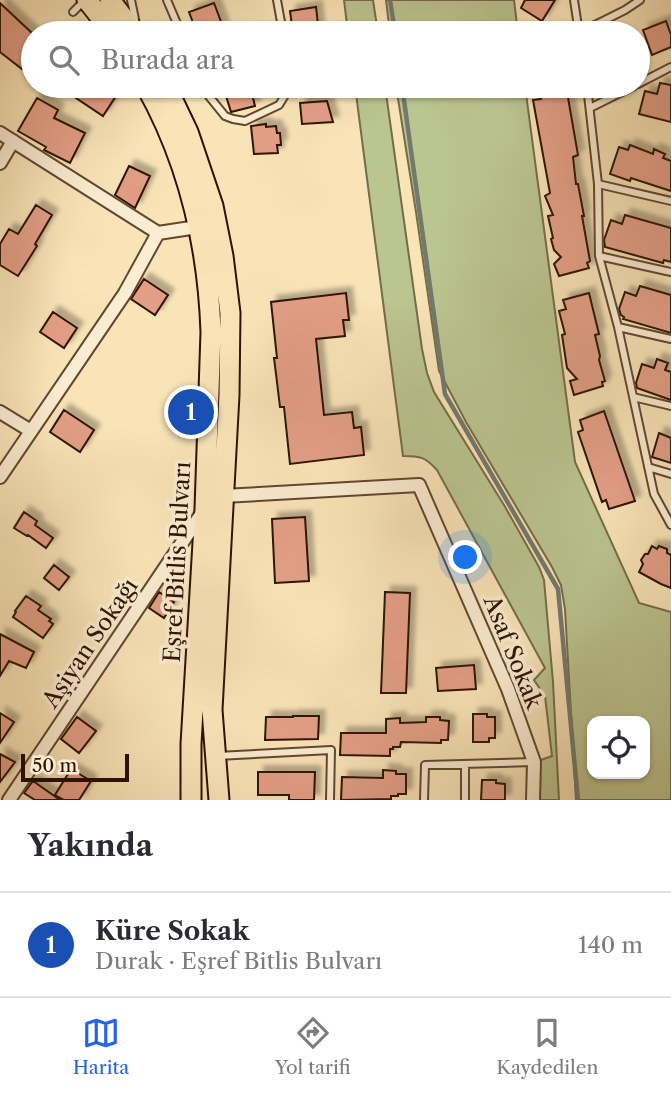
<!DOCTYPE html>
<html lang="tr">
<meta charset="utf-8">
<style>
body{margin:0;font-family:"Libre Caslon Text",serif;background:#f7f7f7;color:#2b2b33}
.controls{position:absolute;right:21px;bottom:21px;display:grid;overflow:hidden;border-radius:14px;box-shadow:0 2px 5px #0004}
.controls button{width:63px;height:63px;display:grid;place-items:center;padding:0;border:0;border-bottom:2px solid #e1e1e2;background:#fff;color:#2b2b33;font:35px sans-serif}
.scale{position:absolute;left:21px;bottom:18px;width:108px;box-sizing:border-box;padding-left:7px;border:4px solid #2f1200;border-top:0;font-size:19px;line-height:24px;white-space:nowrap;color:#2f1200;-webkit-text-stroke:5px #fbedd1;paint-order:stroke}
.you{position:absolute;left:466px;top:558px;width:24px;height:24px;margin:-18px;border:5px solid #fff;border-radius:50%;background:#1a73e8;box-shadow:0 0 0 10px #1a73e833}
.badge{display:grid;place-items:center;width:46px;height:46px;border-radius:50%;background:#2563eb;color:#fff;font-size:23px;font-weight:700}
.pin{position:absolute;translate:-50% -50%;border:4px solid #fff;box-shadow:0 2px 7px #0006}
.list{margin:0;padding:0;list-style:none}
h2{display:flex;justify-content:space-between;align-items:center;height:91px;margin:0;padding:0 28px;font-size:30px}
h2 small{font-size:23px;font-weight:400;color:#7c7c81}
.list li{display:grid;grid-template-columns:46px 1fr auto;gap:21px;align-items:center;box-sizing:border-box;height:105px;padding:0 28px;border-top:2px solid #e1e1e2}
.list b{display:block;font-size:26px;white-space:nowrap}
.list p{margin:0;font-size:23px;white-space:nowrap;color:#7c7c81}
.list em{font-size:23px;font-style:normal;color:#7c7c81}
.icon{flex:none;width:38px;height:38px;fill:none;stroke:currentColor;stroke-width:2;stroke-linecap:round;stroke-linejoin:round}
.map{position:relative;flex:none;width:671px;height:800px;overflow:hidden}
.search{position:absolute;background:#fff;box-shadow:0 2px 5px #0004;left:21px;right:21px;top:21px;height:77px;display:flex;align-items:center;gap:18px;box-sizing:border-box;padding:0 24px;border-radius:38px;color:#7c7c81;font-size:26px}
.sheet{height:196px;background:#fff}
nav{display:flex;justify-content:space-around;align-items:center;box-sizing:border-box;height:98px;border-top:2px solid #e1e1e2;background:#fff;font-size:19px;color:#7c7c81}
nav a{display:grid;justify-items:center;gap:4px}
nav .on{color:#2563eb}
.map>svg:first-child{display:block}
.green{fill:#bbc590;stroke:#756c48;stroke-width:2;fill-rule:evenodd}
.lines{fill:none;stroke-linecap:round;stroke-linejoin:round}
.stream{stroke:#72796d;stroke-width:4.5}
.building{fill:#e39f86;stroke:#2f1200;stroke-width:2;filter:url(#shadow)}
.lane-casing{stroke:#62462e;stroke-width:10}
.street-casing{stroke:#62462e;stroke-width:16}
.primary-casing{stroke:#2f1200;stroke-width:23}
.lane{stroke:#fbedd1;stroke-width:6}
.street{stroke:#fbedd1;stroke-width:12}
.primary{stroke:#f9e4b8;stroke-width:19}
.labels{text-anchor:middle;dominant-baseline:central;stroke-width:7;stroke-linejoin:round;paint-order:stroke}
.street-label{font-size:23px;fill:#2f1200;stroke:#fbedd1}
</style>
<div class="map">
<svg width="671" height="800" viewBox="0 0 671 800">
<defs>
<filter id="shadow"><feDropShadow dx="6" dy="-6" stdDeviation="2" flood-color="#0004"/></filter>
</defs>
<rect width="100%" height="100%" fill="#f9e4b8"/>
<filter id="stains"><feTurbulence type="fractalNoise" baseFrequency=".00286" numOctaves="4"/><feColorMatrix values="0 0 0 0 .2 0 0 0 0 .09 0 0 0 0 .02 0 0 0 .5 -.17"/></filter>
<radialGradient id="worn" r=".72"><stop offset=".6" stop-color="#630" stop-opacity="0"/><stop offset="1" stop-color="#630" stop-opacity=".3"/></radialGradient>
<path class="green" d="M344,0h29l5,33h-30z
M386,0h128l4,33h-128z
M355,86h30l37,263 5,24 7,19 70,113 35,62 5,13 9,102 6,118h-21v-39l14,-5 -7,-60 -11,-16 11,-12 -108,-198c-12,-13 -16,-14 -34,-14z
M396,86h129l50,376 64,141 32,9v188h-95l-11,-191 -4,-24 -9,-18 -86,-145 -27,-51 -23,-159zM645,721v53h-53v-53z"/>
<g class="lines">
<path class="stream" d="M390,0l5,33
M402,86l43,308 113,195 20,211"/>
</g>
<path class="building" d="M525,0h30l-13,21 -21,-13z
M0,3l33,31v22l-11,13 -22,-17z
M214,3l9,24 -16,6h-10l-8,-21z
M316,7l3,26h-26l-3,-22z
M666,21l5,14v12l-19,8 -9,-25z
M660,83l11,2v37l-32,-8 6,-23 12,3z
M58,86h42l16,10 -13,20z
M223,86h27l5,20 -24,6z
M566,86l12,69 -5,2 3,27h2l6,32h-2l8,45 -3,2 2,5 -30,8 -5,-12 7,-7 -7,-7 -3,-11 2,-1 -5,-22 5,-1 -8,-19 5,-3 -17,-93 8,-1 -2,-8z
M37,98l21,12 -4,8 31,15 -15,30 -26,-13 2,-3 -28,-16z
M327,101l6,21 -31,2 -2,-21z
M266,124v3l10,-1 1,7h3l1,12h-4l1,8 -24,1 -3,-28z
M630,145l23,9 1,-5 11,5 -2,4 8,3v30l-40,-13 -1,3 -20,-7 9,-27 9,3z
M129,166l21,10 -15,32 -20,-13z
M36,205l16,10 -17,29 2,2 -19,30 -18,-11v-21l9,-15 9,5z
M625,215l46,13v34l-7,-2 -1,3 -58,-16 -1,-7 7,-20 11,4z
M144,279l24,16 -13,20 -24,-16z
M640,286l31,9v38l-48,-14 1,-2 -3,-2 -2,-6 6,-17 11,4z
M346,293l3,27h-6l2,16 -29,3 8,76 28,-3 2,16 7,-1 3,28 -74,9 -6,-57h-4l-4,-33 -2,-16h3l-6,-56z
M589,293l10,41 -4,1 5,21 -1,4 6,21 -3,1 1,4 -29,9 -4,-14 7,-2 -10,-11 -5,-33 3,-1 -6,-23 7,-2 -3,-9z
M53,312l24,16 -13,20 -24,-16z
M657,359l11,4 -3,7 6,2v28l-34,-12 -1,-5 6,-19 12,4z
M64,410l30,20 -14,22 -30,-20z
M604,411l31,90 -26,8 -3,-9 -4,2 -24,-70 5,-2 -3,-10z
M659,433l12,5v25l-19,-6z
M24,512l13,9 -2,4 18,13 -7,10 -18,-13 -1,1 -13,-8z
M305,517l4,64 -34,2 -3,-64z
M652,546l5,3 2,-3 8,3v4l4,2v33l-10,-4 -22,-12 4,-8 -2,-4 4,-6h3z
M54,565l15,12 -10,13 -15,-12z
M159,592l15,10 -10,16 -15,-10z
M385,592l25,1 -4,100h-25z
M26,596l15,10 -3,4 13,9 -2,2 4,3 -10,14 -30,-21 3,-5 -1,-1z
M0,634l34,18 -8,16 -17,-7 -9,15z
M474,665l2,24 -38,2 -2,-23z
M0,713l14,9 -14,21z
M473,714h14v3h8v21h-6v4h-16z
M293,716h26l-1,23 -53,1 1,-23h27z
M77,717l19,14 -17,22 -18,-14z
M426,717h14v3l9,1 -1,19h-7v3l-40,-1 -1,5h-7v2h-3v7l-50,-1 1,-22h45v-14l14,-1v5l26,-1z
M0,754l15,8 -15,20z
M71,769l20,12 -12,19h-15l-9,-5z
M383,770l13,1v3h10v20h-8v2h-7v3l-50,1 1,-23 41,1z
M258,772h57l-1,28h-25v-5h-31z
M482,780h14v3l9,1v16h-24z
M33,781l27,19h-25l-11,-7z"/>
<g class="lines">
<g class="lane-casing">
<path id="lane" d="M131,0l5,24
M167,0l14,33
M277,0l6,33
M574,0l5,33
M73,12l11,-11
M579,33l46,-23 15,-10
M638,84l33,-17
M204,86l4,9 17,21 8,3 12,2 34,-16 8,-13 1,-6
M587,86l11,98 1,72 19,71 36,167 17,31
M590,108l44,-22
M598,184l73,17
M599,256l72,16
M618,327l53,12
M633,397l38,9
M648,467l23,7
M217,756l114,-6 -1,50
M424,800l1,-35 109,-3
M465,800v-36"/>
</g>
<g class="street-casing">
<path id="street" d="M0,133l158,100 46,-7
M0,163l13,-22
M0,412l31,19
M0,477l125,-184 33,-60
M223,496l196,-11 89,204 26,73 -1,38
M9,800l193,-287"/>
</g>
<g class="primary-casing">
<path id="primary" d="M87,0l26,33
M110,0l25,33
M146,86c42,75 62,160 65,246l-6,177 -14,235v56
M166,86l22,46 25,74 10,50 7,57 -1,82 -17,315 7,90"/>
</g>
<use href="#lane" class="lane"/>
<use href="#street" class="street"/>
<use href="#primary" class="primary"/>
</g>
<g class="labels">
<g class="street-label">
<text transform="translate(177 562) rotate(-87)">Eşref Bitlis Bulvarı</text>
<text transform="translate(90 643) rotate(-56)">Aşiyan Sokağı</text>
<text transform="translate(513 652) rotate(68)">Asaf Sokak</text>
</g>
</g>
<rect width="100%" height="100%" filter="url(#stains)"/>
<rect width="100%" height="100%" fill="url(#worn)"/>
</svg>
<div class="controls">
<button><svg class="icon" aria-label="locate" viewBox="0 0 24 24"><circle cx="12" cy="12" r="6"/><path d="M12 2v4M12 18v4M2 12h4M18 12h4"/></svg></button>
</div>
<div class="scale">50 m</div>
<div class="you"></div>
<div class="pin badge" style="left:191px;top:412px;background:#1a4fb4">1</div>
<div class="search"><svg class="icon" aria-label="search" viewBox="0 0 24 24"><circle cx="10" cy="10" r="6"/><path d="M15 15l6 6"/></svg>Burada ara</div>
</div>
<section class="sheet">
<h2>Yakında<small></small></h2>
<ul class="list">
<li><span class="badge" style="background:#1a4fb4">1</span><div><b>Küre Sokak</b><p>Durak · Eşref Bitlis Bulvarı</p></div><em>140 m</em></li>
</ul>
</section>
<nav>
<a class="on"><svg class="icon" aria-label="map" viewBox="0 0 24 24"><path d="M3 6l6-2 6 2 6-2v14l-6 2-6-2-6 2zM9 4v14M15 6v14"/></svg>Harita</a>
<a><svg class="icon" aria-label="directions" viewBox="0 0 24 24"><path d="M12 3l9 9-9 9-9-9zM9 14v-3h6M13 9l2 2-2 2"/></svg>Yol tarifi</a>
<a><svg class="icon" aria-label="saved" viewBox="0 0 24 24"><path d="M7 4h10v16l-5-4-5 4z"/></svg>Kaydedilen</a>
</nav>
